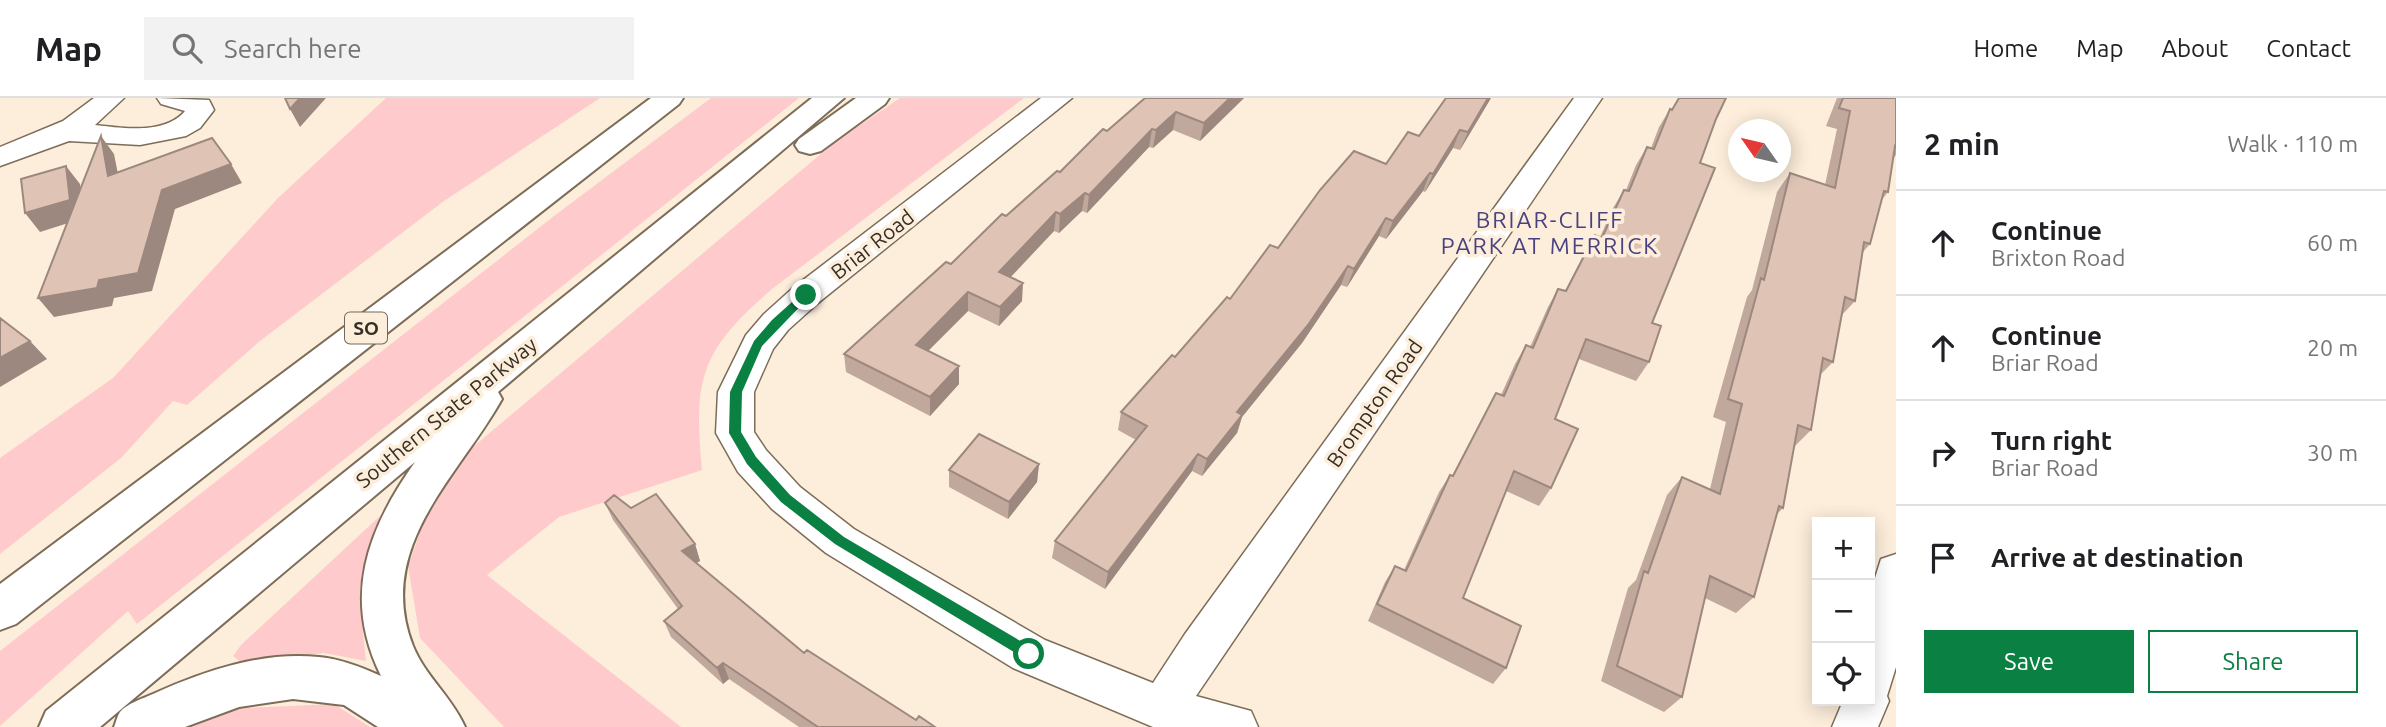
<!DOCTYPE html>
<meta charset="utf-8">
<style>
body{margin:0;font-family:Ubuntu,sans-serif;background:#f2f2f2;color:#202124}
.controls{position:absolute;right:21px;bottom:21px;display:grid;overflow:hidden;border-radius:0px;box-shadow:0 4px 18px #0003}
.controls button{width:63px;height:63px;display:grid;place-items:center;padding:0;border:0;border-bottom:2px solid #e0e0e0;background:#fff;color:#202124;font:35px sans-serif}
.compass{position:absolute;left:1728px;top:21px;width:63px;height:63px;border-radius:50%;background:#fff;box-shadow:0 4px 18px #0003;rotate:304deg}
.stop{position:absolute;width:21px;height:21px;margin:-16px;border:5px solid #0b8043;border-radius:50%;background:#fff}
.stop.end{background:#0b8043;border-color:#fff;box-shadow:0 2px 7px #0008}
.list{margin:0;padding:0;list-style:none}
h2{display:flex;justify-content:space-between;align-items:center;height:91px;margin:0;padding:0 28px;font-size:30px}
h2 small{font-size:23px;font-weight:400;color:#757577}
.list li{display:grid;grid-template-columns:46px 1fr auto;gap:21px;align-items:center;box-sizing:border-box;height:105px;padding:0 28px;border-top:2px solid #e0e0e0}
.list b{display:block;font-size:26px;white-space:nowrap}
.list p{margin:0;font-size:23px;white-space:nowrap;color:#757577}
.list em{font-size:23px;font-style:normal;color:#757577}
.actions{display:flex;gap:14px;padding:21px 28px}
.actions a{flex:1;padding:16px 0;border:2px solid #0b8043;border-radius:0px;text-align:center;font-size:24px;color:#0b8043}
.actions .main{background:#0b8043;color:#fff}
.icon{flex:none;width:38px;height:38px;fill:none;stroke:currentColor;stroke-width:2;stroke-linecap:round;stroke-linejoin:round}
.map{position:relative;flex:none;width:1896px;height:629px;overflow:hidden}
header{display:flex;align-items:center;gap:42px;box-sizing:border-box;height:98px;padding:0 35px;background:#fff;border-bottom:2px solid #e0e0e0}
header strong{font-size:33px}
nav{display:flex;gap:38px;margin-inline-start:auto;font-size:24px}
.search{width:490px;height:63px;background:#f2f2f2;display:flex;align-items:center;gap:18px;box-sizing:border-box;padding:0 24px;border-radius:0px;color:#757577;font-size:26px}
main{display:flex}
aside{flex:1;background:#fff}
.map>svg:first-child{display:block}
.green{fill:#ffcacc}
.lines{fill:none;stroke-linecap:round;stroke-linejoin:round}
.street-casing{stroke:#7d6d58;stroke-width:3}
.highway-casing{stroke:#7d6d58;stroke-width:4}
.street{fill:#fff;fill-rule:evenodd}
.highway{fill:#fff;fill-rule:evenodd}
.wall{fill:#c0a89c}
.shaded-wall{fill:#9c887f}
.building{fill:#dfc3b5;stroke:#9c887f;stroke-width:2}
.route{fill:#0b8043}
.labels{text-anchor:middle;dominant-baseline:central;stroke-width:7;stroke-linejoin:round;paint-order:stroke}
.shield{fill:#fdeedb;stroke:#71685c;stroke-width:2}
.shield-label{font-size:19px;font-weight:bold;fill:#352e25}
.street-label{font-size:21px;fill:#352e25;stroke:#fdeedb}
.neighbourhood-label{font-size:23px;letter-spacing:2px;fill:#4a4280;stroke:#fdeedb}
</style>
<header>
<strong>Map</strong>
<div class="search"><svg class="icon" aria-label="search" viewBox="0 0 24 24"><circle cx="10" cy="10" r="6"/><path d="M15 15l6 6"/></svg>Search here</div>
<nav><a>Home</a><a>Map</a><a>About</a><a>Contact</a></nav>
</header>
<main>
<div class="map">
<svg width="1896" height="629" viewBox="0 0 1896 629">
<rect width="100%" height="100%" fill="#fdeedb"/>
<path class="green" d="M386,0h214l-156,103 -184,140 -73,64 -14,-4 -52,57 -121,96v-96l113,-80 165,-180z
M711,0h88l-662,526 -9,-13 -128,115v-75l554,-435z
M900,0h124l-252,191c-71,62 -79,88 -70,181l-143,47 -72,58 194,152h-177l-84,-89 -12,-72 22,-62 43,-57 362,-305z
M381,417l5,3 -12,27 -13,69 5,47 -42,-8 -82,10 -9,-7 8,-11z
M334,606l36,23h-187l36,-18z"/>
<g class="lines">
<g class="street-casing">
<path id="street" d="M94,0h30l-29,27c27,3 70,10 90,-14l-24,-7 -4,-6 52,2 5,10 -14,18 -14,8 -46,9 -71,-4 -69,25v-19l63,-26z
M1041,0h31l-254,205 -30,27 -15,19 -19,43v40l12,18 34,37 54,42 191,111 108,43 32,-49 389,-536h28l-406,598 55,15 7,16h-105l-140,-59 -187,-115 -54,-44 -34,-37 -22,-39 2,-41 28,-57 18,-21 30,-27z
M1896,456v113l-9,29 2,5 -11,26h-46l11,-26h27v-107l11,-35z"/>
</g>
<g class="highway-casing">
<path id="highway" d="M651,0h32l-4,6 -663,520 -16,6v-46z
M812,0h32l-346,294 4,7c-43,77 -128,148 -89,247 12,30 39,51 52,81h-87l-34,-22 -51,-6 -54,8 -54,20h-71c2,-4 3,-11 6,-15 6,-8 24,-14 33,-18 51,-23 109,-43 166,-37 22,2 42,10 62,19 -39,-79 -14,-146 34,-214l-315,265h-61l7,-16z
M856,0h33l-4,6 -64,47 -11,3 -11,-3 -4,-6 4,-6z"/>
</g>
<use href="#street" class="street"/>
<use href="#highway" class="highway"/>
</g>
<path class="wall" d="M1145,0h99l-44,43 -27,-11 -20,18 -4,-1 -62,66 -5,-2 -23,22 -5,-2 -43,46 11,24 -23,25 -31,-15 -40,40 31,15v18l-29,32 -84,-44 -2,-18 107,-90 55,-48 54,-44z
M1491,0l-31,52 -7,-2 -28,44 -2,-1 -37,48 -7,-3 -32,51 -6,-2 -39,58 -60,74 -5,16 -35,43 -10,-5 -87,118 -53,-31 3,-17 81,-101 -18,-10 3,-18 157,-164 108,-84 33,-28z
M1837,0h59v57l-3,4 -5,33 -7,9 -11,43 -7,8 -8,49 -14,15 -8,46 -13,13 -9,55 -17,17 -11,61 -6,6 -23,83 -18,16 -31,-15 -23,99 -18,15 -63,-31 27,-93 8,-8 31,-85 15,-18 28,12 16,-67 -13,-5 34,-120 5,-7 25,-98 13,-19 35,12 12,-56 -11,-3z
M1670,11l46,10 -16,44 -48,160 -3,39 -13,19 -57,-22 -24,60 -4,69 -12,18 -33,-15 -43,107 43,70 -13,16 -125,-63 17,-39 10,-16 9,4 35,-78 11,-17 2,1 34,-65 10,-18 5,2 14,-31 11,-19 4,2 18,-40 10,-18 7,2 19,-37 11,-19 5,2 13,-29 11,-18h2l10,-25 11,-18 4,1 8,-21z
M1039,366l-2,18 -29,37 -59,-32v-17z
M605,405l26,5 64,36 5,17 -4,2 108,90 112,67 19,7h-136l-70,-48 -6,5 -52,-47 -7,-16 14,-12 -65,-89z"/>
<path class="shaded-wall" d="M300,0h26l-26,29 -10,-18z
M1230,0h14l-44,43 4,-18z
M1488,0h3l-31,52 8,-18z
M1176,14l-3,18 -20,18 3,-18z
M1152,31l-3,18 -62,66 2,-18z
M1460,32l-7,18 -28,44 8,-18z
M101,38l13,18 8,40 -14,-18z
M231,66l11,19 -67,26 -23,82 -38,7 -2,8 -58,11 -16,-19 61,-18 63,-90z
M66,68l14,18 4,34 -44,14 -15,-19z
M1430,75l-7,18 -37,48 7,-18z
M1085,95l-3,18 -23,22 1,-19z
M1056,114l-2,19 -56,59 1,-18z
M1386,120l-7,18 -32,51 7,-18z
M1348,168l-7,19 -39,58 -60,74 -5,16 -35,43 5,-17 30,-47z
M1023,185l-1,18 -23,25 1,-19z
M968,194v19l-52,52v-18z
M30,243l17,18 -47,28v-29z
M959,268v18l-29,32v-19z
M1198,356l-6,17 -87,118 3,-17z
M1039,366l-2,18 -29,37 1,-17z
M695,446l5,17 -12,7 -6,-17z
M723,565l6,16 -6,5 -6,-16z"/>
<path class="building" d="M285,0h15l-10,11z
M1145,0h85l-26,25 -28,-11 -20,18 -4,-1 -63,66 -4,-2 -25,21 -4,-2 -57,60 24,11 -23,24 -32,-15 -52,53 43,21 -29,31 -86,-43 102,-92 5,2 51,-50 4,2 51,-45 3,1 43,-43 4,2z
M1446,0h42l-20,34 -8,-2 -27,44 -3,-1 -37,48 -7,-3 -32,51 -6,-3 -40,59 -71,87 5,3 -35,44 -9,-5 -90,118 -53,-31 92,-115 -26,-14 51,-57 3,2 52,-60 3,2 40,-54 8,3 42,-58 34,-39 32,13 22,-32 11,4z
M1679,0h47l-10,21 -16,44 15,5 -63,155 9,3 -12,36 -63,-23 -31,80 23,10 -27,59 -37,-17 -51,127 58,28 -15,42 -129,-64 18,-38 11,5 44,-96 3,1 43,-83 8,3 22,-51 7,3 25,-59 8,2 29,-56 7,3 22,-48 5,1 18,-44 7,2 16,-40 2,1z
M1843,0h53v49l-1,-1 -7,46 -4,-1 -14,53 -6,-2 -9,59 -10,-4 -12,65 -10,-4 -12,72 -13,-5 -15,83 -4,-2 -25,91 -44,-21 -28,121 -65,-31 27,-95 4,2 34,-96 38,17 22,-90 -14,-5 33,-121 3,2 26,-107 45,15 15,-77 -11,-3z
M101,38l7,40 104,-38 19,26 -69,26 -24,83 -39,7 -2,8 -59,10z
M66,68l4,34 -45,13 -4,-34z
M0,220l30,23 -30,17z
M979,336l60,30 -30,38 -60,-32z
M656,396l39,50 -13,7 122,102 3,-3 109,70 3,-4 16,11h-117l-95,-64 -6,5 -53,-47 18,-15 -77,-103 9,-8 17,13z"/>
<path class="route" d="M802,195l9,2 -49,51 -20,46 -1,40 15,25 34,38 54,42 190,112v9h-10l-189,-114 -54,-42 -34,-38 -18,-31 1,-41 24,-51 18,-21z"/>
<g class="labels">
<rect class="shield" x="345" y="214.5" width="42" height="31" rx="5"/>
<g class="shield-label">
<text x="366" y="230">SO</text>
</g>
<g class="street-label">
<text transform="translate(872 146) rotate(-38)">Briar Road</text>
<text transform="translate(1374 305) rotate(-55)">Brompton Road</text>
<text transform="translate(446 314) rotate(-39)">Southern State Parkway</text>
</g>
<g class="neighbourhood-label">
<text x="1550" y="121">BRIAR-CLIFF<tspan x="1550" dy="26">PARK AT MERRICK</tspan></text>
</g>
</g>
</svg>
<div class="controls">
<button>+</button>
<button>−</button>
<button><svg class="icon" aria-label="locate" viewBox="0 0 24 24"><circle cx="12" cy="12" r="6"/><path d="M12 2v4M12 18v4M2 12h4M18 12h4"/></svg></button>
</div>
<svg class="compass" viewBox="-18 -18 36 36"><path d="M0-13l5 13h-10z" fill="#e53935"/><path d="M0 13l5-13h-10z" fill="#757577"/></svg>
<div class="stop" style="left:1029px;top:556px"></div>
<div class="stop end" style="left:806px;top:197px"></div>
</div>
<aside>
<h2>2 min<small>Walk · 110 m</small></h2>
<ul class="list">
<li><svg class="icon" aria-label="ahead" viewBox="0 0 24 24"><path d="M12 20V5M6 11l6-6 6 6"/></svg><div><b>Continue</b><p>Brixton Road</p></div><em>60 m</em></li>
<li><svg class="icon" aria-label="ahead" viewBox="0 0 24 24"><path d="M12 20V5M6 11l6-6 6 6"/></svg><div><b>Continue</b><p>Briar Road</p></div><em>20 m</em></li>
<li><svg class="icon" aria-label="right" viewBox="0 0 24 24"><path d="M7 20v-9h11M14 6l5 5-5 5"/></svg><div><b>Turn right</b><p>Briar Road</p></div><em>30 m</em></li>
<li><svg class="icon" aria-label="arrive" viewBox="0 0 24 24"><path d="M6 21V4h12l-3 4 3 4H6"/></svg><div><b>Arrive at destination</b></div></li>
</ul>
<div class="actions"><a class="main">Save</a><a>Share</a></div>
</aside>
</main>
